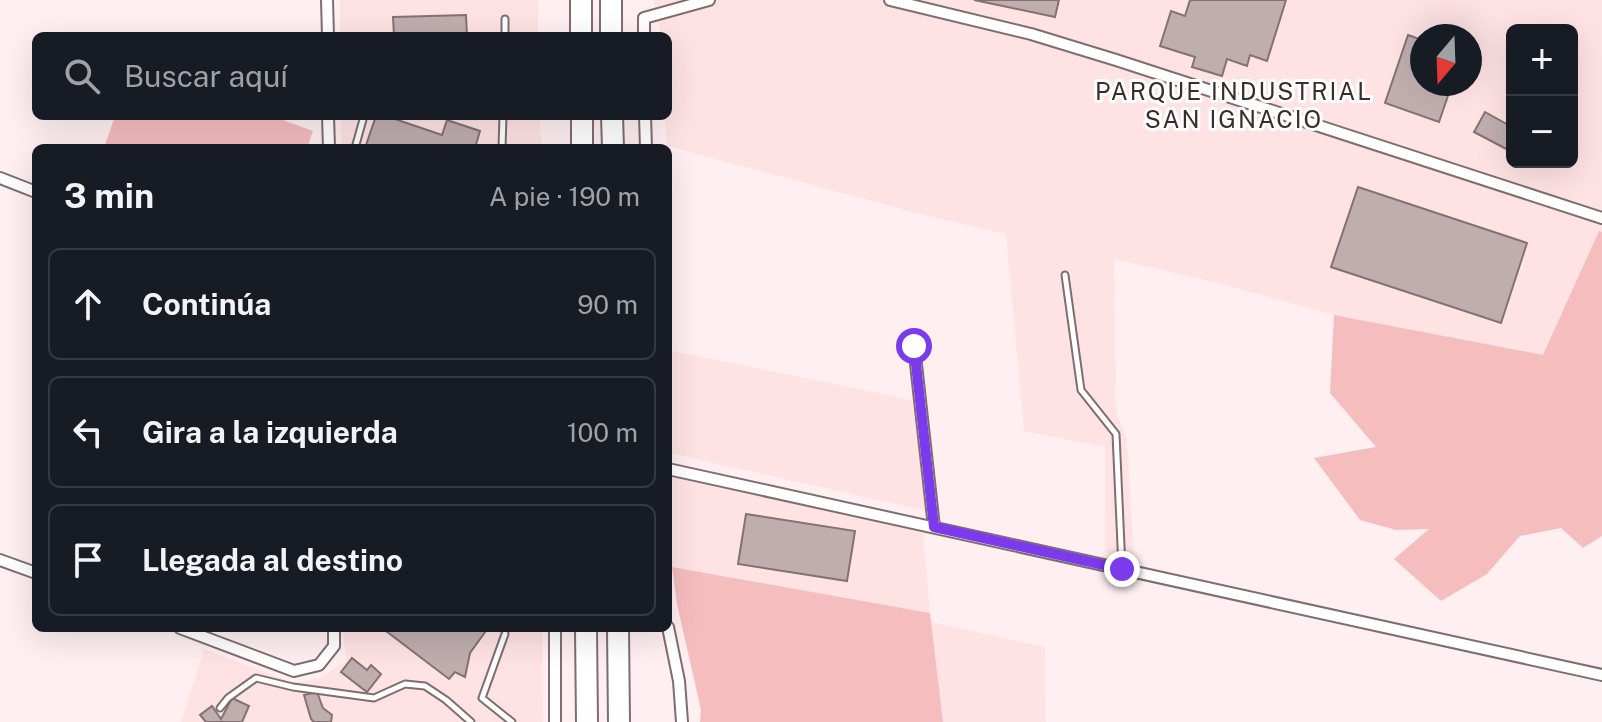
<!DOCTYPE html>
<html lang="es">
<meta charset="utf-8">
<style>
body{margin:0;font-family:"Public Sans",sans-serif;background:#20242c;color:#f1f3f6}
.controls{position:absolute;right:24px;top:24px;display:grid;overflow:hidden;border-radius:12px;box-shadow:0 8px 32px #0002}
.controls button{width:72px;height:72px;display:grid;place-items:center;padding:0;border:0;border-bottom:2px solid #363941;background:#171b24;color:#f1f3f6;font:40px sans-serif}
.compass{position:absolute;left:1410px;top:24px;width:72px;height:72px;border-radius:50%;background:#171b24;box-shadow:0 8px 32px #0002;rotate:199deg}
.stop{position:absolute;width:24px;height:24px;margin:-18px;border:6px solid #7c3aed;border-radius:50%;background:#fff}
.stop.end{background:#7c3aed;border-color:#fff;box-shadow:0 2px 8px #0008}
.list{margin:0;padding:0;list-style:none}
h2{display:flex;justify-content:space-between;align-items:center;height:104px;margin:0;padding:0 32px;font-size:34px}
h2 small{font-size:26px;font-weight:400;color:#9ea1a6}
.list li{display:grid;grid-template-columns:52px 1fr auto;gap:24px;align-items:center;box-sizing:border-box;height:112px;margin:0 16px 16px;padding:0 16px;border:2px solid #363941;border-radius:12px}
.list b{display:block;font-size:30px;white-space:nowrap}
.list em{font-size:26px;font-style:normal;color:#9ea1a6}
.icon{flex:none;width:44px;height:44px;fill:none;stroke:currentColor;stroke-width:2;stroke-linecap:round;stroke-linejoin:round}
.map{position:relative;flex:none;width:1602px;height:722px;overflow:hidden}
.search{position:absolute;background:#171b24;box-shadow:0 8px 32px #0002;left:32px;top:32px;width:640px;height:88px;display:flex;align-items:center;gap:20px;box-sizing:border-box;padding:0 28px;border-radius:12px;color:#9ea1a6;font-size:30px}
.panel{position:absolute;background:#171b24;box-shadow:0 8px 32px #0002;left:32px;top:144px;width:640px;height:488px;border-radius:12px}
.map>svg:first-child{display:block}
.built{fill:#ffe3e4;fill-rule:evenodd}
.green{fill:#f6bdbf}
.building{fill:#c0aeaf;stroke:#837273;stroke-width:2}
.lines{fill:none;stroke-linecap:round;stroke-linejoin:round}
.lane-casing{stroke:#7f6e6f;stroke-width:9}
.street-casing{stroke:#7f6e6f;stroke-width:14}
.highway-casing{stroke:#7f6e6f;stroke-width:24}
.lane{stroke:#fff;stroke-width:5}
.street{stroke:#fff;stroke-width:10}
.highway{stroke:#fff;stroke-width:20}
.route{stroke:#7c3aed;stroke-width:10}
.labels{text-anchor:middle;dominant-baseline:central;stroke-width:6;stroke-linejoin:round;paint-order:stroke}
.neighbourhood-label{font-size:24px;letter-spacing:2px;fill:#3a2c2c;stroke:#fff}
</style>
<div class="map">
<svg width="1602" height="722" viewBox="0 0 1602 722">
<rect width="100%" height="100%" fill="#ffeff0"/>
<path class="built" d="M340,0h198v36h-198z
M654,0h948v232l-3,-1 -55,125 -210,-41 -121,-33 -99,-23 2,154 11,26 7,120 -29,-7v-105l-81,-16 -18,-197 -78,-18 -261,-70 -2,-30h3v-80h-7zM1512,30h60v132h-60zM1422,36h48v48h-48z
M341,116h199l1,32h-200z
M668,350l244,50 15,111 -258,-58z
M669,470l254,63 7,80 -258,-46z
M931,622l114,25 1,75h-103z
M343,628h199l1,94h-362l23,-73 90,34 26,-5 26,-17z"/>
<path class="green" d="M115,116h157l41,15 -6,17h-203z
M1599,231l3,1v304l-19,12 -22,-20 -41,8 -33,38 -46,27 -47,-42 35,-30 -33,1 -36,-10 -46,-62 62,-11 -46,-54 4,-78 209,40z
M672,567l258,46 13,109h-243l1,-12 -24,-106z"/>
<path class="building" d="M974,0h85l-4,17z
M1190,0h96l-19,61 -17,-6 -3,11 -20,-7 -5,17 -30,-9 3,-10 -35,-11 11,-35 14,5z
M466,15l1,21h-73l-1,-19z
M1408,35l14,5v44h30l-13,38 -54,-19z
M1485,112l27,15v25l-38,-20z
M376,116h10l56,19 5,-15 33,11 -5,17h-110z
M1358,187l169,56 -26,80 -170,-56z
M746,514l109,17 -8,50 -109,-17z
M382,628h106l-18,25 -5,24 -10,-5 -6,7z
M352,658l15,12 4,-5 10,9 -14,18 -26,-20z
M317,692l6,16 9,7 -1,7h-17l-3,-3 -7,-24z
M232,698l17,8 -7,16h-36l-6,-7 12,-9 9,13z"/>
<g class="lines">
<g class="lane-casing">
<path id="lane" d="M505,36v-17
M355,148l9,-32
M502,148l1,-32
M1065,275l16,115 35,44 6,134
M505,634l-23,64 30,24
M220,708l8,-10 28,-20 37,9 81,11 31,-14 20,2 21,14 25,22"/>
</g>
<g class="street-casing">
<path id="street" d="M327,0l1,36
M890,0l141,34 85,26 486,158
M644,36v-18l65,-18
M328,116l1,32
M645,116l1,32
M0,178l36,14
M914,346l20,181
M668,469l934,206
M0,560l36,13
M668,627l11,54 3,41
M180,628l114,43 25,-6 15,-19v-18
M555,722v-94"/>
</g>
<g class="highway-casing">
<path id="highway" d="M581,0v36
M611,0v36
M582,116v32
M612,116l1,32
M586,628l1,94
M618,628l1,94"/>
</g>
<use href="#lane" class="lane"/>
<use href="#street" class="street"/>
<use href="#highway" class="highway"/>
</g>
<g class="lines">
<path class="route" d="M914,346l20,181 188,42"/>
</g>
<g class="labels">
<g class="neighbourhood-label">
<text x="1234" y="91">PARQUE INDUSTRIAL<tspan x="1234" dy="28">SAN IGNACIO</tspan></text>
</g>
</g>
</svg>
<div class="controls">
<button>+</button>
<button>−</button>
</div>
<svg class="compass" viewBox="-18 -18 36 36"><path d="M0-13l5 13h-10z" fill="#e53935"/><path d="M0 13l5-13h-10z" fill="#9ea1a6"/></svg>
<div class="stop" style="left:914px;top:346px"></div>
<div class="stop end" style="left:1122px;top:569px"></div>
<div class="search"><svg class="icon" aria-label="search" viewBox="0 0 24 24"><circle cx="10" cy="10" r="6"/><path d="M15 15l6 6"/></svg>Buscar aquí</div>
<section class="panel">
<h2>3 min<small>A pie · 190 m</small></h2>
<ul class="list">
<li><svg class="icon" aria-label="ahead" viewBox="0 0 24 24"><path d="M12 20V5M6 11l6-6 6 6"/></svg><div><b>Continúa</b></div><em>90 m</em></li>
<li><svg class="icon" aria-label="left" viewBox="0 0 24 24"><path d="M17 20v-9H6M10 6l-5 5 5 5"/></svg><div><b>Gira a la izquierda</b></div><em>100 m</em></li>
<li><svg class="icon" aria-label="arrive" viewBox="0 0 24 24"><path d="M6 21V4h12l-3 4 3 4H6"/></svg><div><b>Llegada al destino</b></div></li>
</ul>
</section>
</div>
